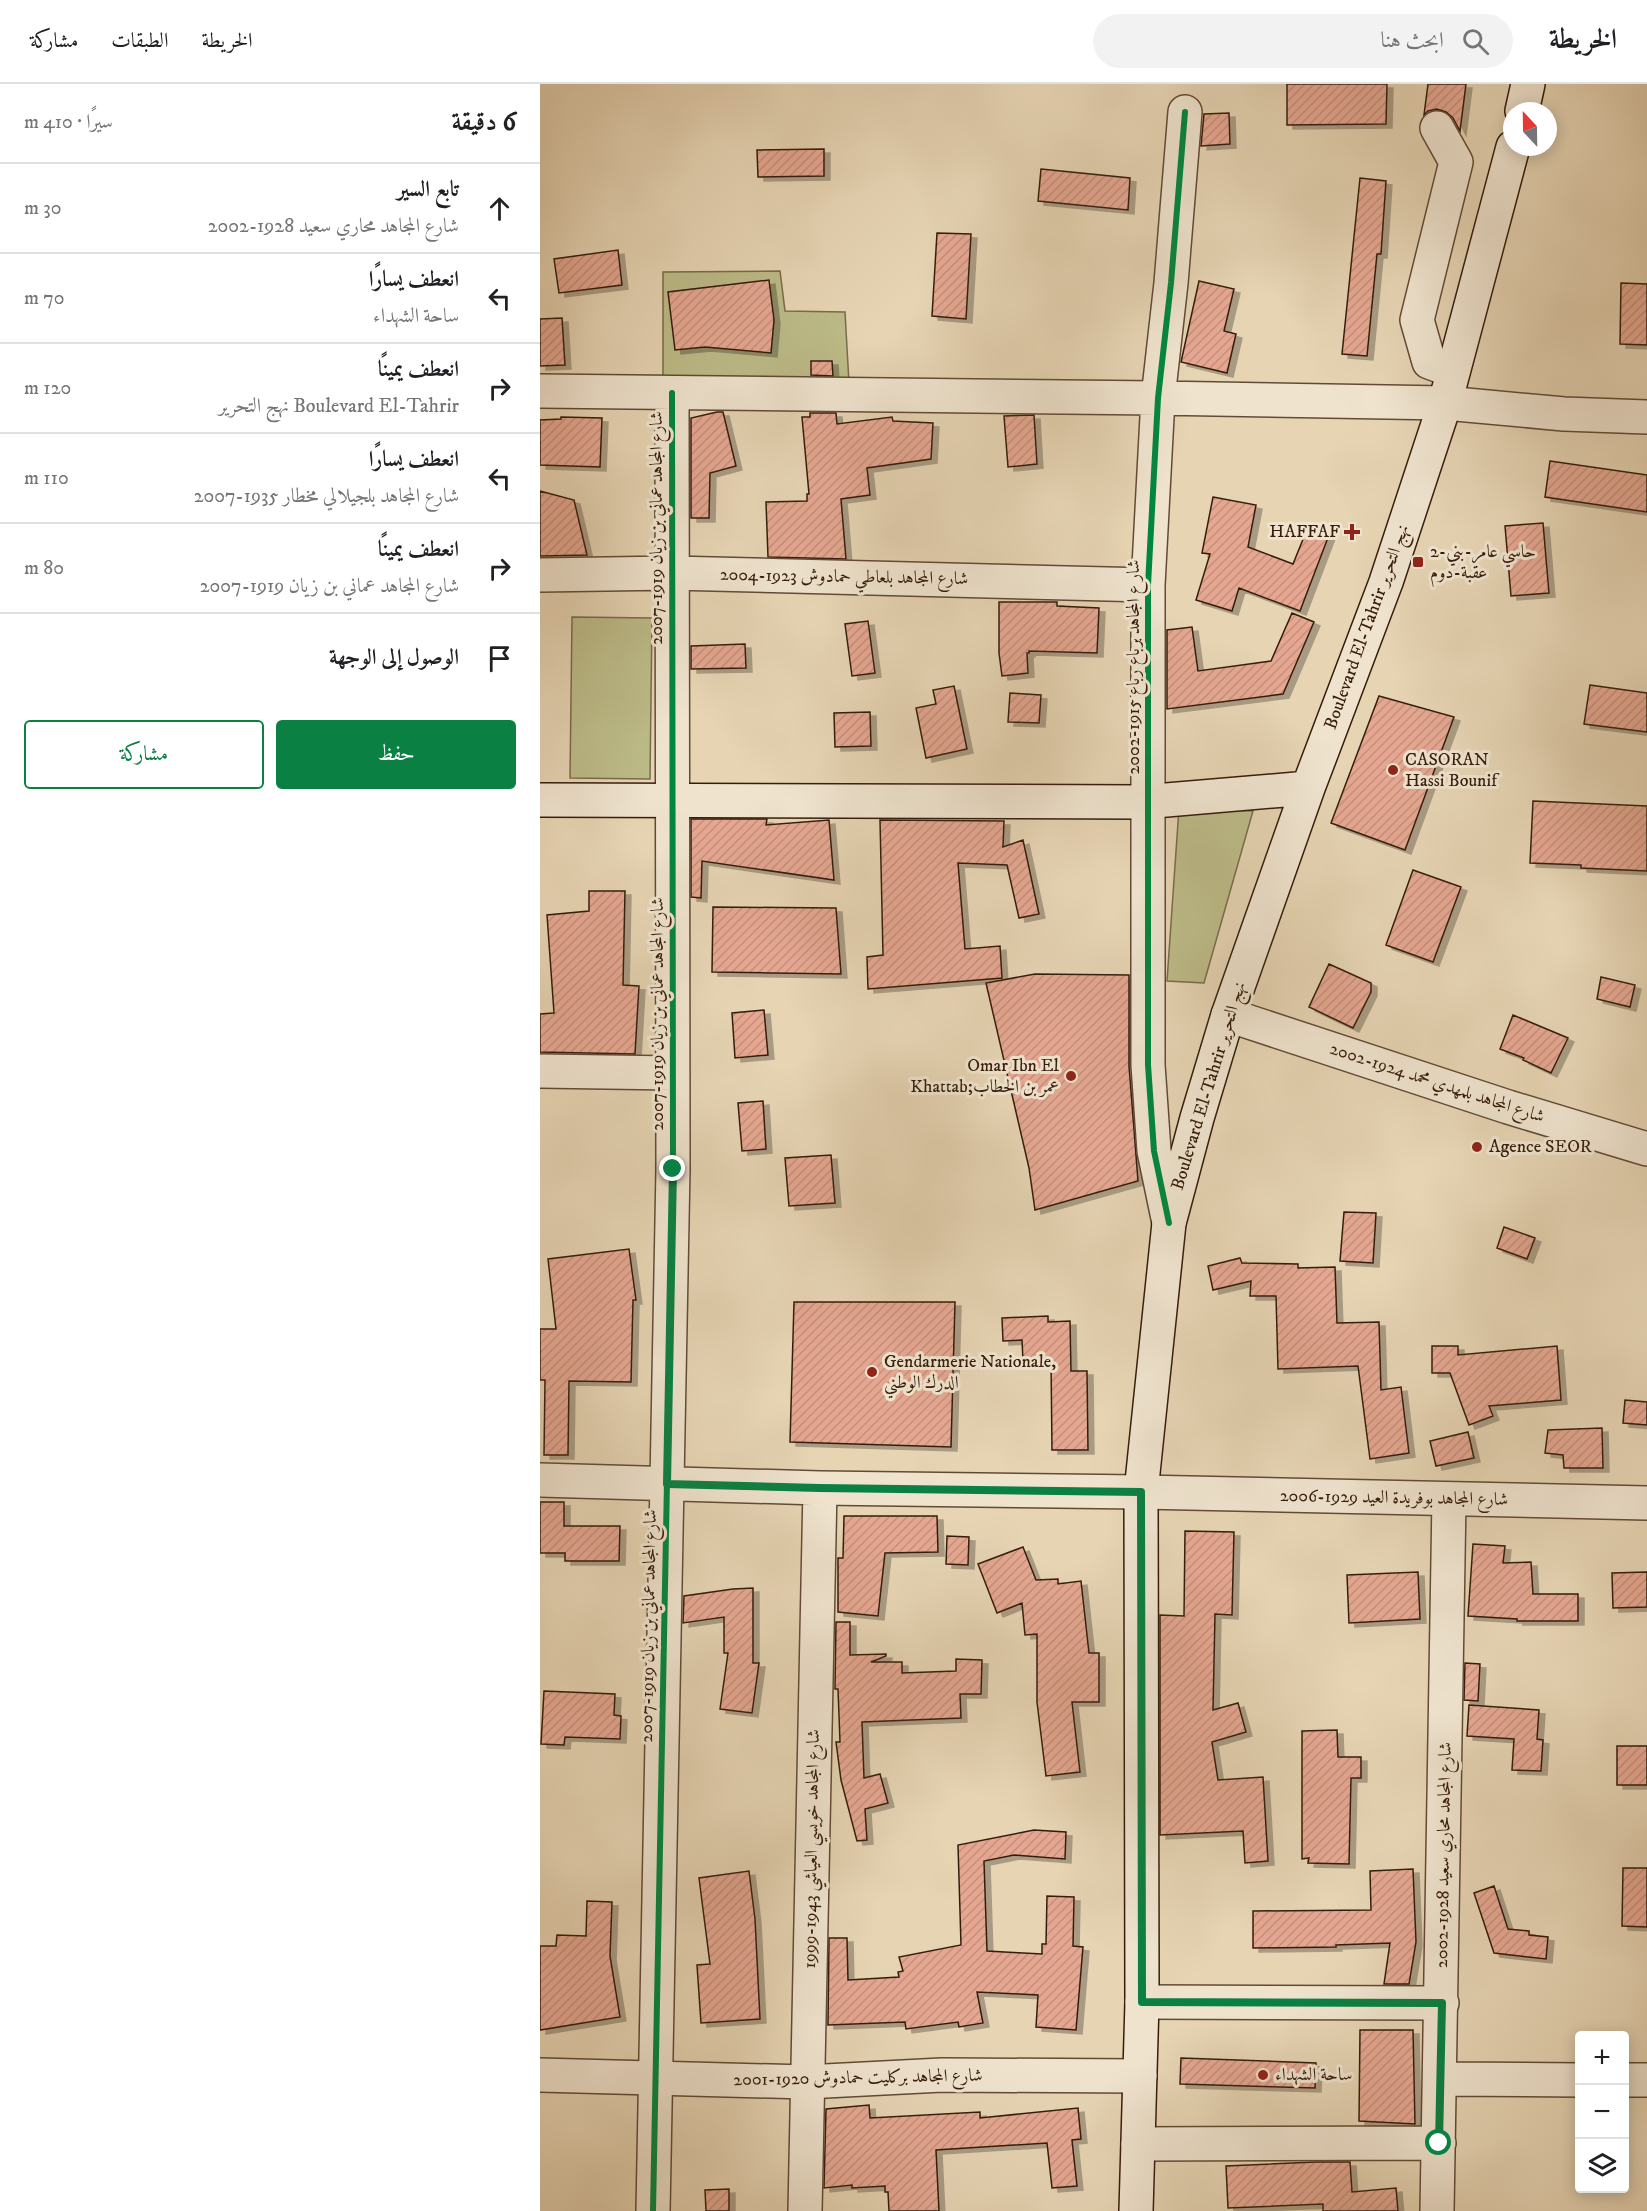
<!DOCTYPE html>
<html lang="ar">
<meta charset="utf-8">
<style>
body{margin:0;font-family:"IM FELL DW Pica",Amiri,serif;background:#f2f2f2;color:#202124;direction:rtl}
.controls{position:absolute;right:18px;bottom:18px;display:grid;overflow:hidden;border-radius:6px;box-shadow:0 3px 15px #0003}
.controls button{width:54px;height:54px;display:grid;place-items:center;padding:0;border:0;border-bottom:2px solid #e0e0e0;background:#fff;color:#202124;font:30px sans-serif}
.compass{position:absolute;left:963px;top:18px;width:54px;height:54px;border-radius:50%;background:#fff;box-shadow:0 3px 15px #0003;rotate:338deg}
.stop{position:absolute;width:18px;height:18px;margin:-14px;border:4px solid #0b8043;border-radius:50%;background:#fff}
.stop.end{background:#0b8043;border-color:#fff;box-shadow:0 2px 6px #0008}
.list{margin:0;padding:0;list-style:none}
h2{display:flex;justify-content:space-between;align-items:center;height:78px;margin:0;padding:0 24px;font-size:26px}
h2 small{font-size:20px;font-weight:400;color:#757577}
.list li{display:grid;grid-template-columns:39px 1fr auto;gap:18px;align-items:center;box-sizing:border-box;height:90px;padding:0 24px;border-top:2px solid #e0e0e0}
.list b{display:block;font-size:22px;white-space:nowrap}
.list p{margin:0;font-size:20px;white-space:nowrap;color:#757577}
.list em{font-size:20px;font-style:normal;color:#757577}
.actions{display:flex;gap:12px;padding:18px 24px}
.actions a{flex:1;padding:14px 0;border:2px solid #0b8043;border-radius:6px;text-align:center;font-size:21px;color:#0b8043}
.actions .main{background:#0b8043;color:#fff}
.icon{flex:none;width:33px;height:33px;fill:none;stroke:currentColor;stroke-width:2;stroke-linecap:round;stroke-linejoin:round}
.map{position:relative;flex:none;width:1107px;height:2127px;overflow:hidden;direction:ltr}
header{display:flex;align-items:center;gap:36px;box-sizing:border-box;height:84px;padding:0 30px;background:#fff;border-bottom:2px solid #e0e0e0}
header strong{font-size:28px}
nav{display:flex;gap:33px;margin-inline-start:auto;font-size:21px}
.search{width:420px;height:54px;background:#f2f2f2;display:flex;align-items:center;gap:15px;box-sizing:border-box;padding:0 21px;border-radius:33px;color:#757577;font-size:22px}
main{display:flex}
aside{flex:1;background:#fff}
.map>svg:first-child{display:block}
.park{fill:#bcbb88;stroke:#796c4a;stroke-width:1.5}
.building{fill:url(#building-hatch);stroke:#361d0b;stroke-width:1.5;filter:url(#shadow)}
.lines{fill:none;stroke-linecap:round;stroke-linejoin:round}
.minor-casing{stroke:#624b35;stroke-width:36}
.tertiary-casing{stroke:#624b35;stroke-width:36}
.secondary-casing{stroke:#361d0b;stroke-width:36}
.minor{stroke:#efe3ce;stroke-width:33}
.tertiary{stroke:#efe3ce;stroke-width:33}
.secondary{stroke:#efe3ce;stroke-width:33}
.cycleway-casing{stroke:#efe3ce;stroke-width:10}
.cycleway{stroke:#00873e;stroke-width:6}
.route{stroke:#0b8043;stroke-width:8}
.poi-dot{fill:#8f2418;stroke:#efe3ce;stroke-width:2}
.labels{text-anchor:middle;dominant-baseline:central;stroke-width:6;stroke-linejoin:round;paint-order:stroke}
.street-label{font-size:18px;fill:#361d0b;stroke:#efe3ce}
.poi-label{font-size:18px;fill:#361d0b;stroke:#efe3ce;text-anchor:start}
</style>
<header>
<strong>الخريطة</strong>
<div class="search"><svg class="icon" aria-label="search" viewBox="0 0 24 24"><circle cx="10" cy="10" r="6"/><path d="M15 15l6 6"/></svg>ابحث هنا</div>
<nav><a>الخريطة</a><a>الطبقات</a><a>مشاركة</a></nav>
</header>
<main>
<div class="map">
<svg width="1107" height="2127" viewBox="0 0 1107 2127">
<defs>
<pattern id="building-hatch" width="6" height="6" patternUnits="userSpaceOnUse" patternTransform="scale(1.5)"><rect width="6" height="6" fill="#e5a791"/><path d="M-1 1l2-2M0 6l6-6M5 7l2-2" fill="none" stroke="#c58f7c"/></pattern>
<filter id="shadow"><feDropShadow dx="6" dy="4" stdDeviation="0" flood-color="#0004"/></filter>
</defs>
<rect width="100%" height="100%" fill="#e6d4b3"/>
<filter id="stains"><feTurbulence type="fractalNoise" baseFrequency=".00333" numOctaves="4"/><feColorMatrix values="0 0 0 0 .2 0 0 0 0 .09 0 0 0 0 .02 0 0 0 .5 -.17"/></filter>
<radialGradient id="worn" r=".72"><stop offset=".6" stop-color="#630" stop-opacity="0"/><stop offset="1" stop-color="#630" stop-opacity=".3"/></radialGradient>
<path class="park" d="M240,187l5,40 60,1 4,71 -186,-7v-104z
M32,533l80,1 -2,161 -80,-1z
M639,724l74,3 -49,172 -37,-2z"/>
<path class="building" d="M747,0h100l-1,40 -99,1z
M888,0h38l-6,47 -7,-13 -7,-6 -9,-3 -9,2 -4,4z
M689,29l1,31 -29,2 3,-32z
M284,65v27l-66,1 -1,-27z
M501,85l89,9 -2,32 -90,-9z
M820,94l26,3 -5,73h-4l-10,102 -25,-2z
M397,149l34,1 -5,85 -34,-3z
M78,166l4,35 -63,8 -5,-34z
M229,196l5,40 -3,33 -66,-6 -30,3 -7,-58z
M659,197l35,8 -10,42 12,3 -9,39 -46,-11z
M1081,199l26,1v61l-27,-1z
M22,234l3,47 -25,1v-47z
M271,277h21l1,15 -22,-1z
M177,328h6l13,54 -26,7 -1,45h-18v-100z
M270,329h26l1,11 55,-7 1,4 40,2 -2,36 -64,9 3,27 -29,4 5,60 -78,-2 -2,-55 41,-1v-7h2l-7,-77h8z
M494,331l3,49 -29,3 -4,-51z
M21,333l41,1 -2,49 -60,-2v-45l21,-1z
M1010,377l97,14v37l-102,-15z
M0,407l34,9 13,55 -47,1z
M673,413l43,8 -8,42 45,17 15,-37 21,8 -29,76 -61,-23 -7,23 -36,-11 14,-46 -8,-1z
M1003,439l6,70 -38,3 -6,-70z
M459,518h58v4l42,2 -2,45 -68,-2v2h-2l1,20 -26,3 -3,-23z
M752,529l22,9 -31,72 -116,15v-79l25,-3 6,44 73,-10z
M328,537l7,52 -23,3 -7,-52z
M205,560l1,24 -55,1v-23z
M1050,601l57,8v39l-63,-8z
M414,602l13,63 -41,9 -10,-50 20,-4 -3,-14z
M470,609l31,2 -2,28 -31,-1z
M839,612l75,21 -49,133 -74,-27z
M330,628l1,34 -36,1 -1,-34z
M993,717l114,5v65l-66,-3v-3l-51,-2z
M151,735h76l-1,6 63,-5 5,60 -132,-19 -1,37 -10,-1z
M340,736l124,1 -1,26 20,-7 16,74 -20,4 -12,-53 -49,-2 7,86 35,-3 2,32 -134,11 -1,-32 16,-2z
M873,786l48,17 -28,75 -47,-17z
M49,807h36l-2,94 16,1 -4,68 -95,-2v-38l14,-1 -7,-98 42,-4z
M173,823l123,1 5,66 -129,-2z
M789,880l42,19v9l-18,36 -44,-21z
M495,890l94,1v91l9,115 -103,29 -6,-42 -43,-185z
M1061,893l34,8 -5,22 -33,-8z
M224,926l4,45 -33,3 -3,-45z
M973,931l55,23 -17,35 -28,-13 1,-2 -24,-9z
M223,1017l3,48 -24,2 -4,-48z
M291,1071l4,48 -46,3 -4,-48z
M804,1128l32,1 -3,50 -33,-2z
M964,1143l31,11 -8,21 -30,-11z
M89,1165l7,51h-3l-2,82 -62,-1 -1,74h-24l1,-75h-5v-51h16l-8,-70z
M700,1174l2,5 56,1v4l37,-1 2,56 42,-1 2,68 20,-3 8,66 -39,6 -12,-93 -80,3 -2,-73h-26l1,-15 -38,9 -5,-24z
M254,1218h161l-4,145 -161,-5z
M508,1232v6l22,-1 1,50h16l1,79h-36l-1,-90 -28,1 -1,-21 -19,1 -1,-23z
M892,1262h26v9l99,-9 4,54 -72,6 4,10 -24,9 -19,-52h-18z
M1085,1316l22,2v23l-24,-2z
M1062,1344l1,40h-39l-1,-13 -18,-2 3,-23z
M928,1348l6,26 -38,8 -6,-25z
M0,1418h24v24h56l-1,35h-54v-8h-25z
M304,1432h93l1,36 -53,1 -7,63 -40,-4v-54h5z
M645,1447l49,1 -2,83 -17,-1 -2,96 25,-7 8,29 -34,10 6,38 45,-3 5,84 -23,2 -2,-32 -83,4v-220l24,1z
M407,1452l22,1 -1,28 -22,-1z
M933,1460l32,2 -2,17 28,-1 2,32h45v27h-61v-2l-49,-3z
M483,1463l13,33 22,-1v5l23,-3 8,72h10v49h-27l8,70 -34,4 -9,-74v-68l-12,1 -3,-32 -25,10 -19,-49z
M878,1488l2,47 -71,4 -2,-48z
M1107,1488v35l-34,1 -1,-35z
M213,1504v75h6l-7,50 -32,-4 8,-56h-4v-36l-41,6 1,-27 49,-7z
M296,1538h14v33l36,-1v2l-15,6h31v11l54,-2v-12l26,1 -1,34h-21l1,24 -99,4 2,56 16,-4 8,29 -23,6 2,31 -10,1 -16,-61 -5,-38h4l-2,-53h-3z
M925,1579l15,1 -2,37 -14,-1z
M4,1607l71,3 -1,21 7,1 -1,23 -55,-2 -1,8 -23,-1z
M929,1621l70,5 -2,29 6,1 -2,31 -29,-1 2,-31 -47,-3z
M797,1646l1,27h23v21h-10l-2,86 -41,-1 1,-5 -7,1v-128z
M1077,1662h30v39h-30z
M494,1746l32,2 -1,27 -51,-4 -30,6 3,90 55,3v-10h4l1,-48 27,1 -1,49 10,1 -7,83 -40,-3 2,-32 -61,-3 6,31 -24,4 -1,-5 -52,7 -1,-7 -77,3 1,-87h18l1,42 51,-3 -1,-5 5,-1 -4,-14 62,-12 -3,-100z
M1083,1784h24v59l-25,-1z
M873,1785l3,73 -7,42h-25l6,-41 -54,2v2l-83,1v-37l118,-1 -1,-39z
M209,1787l6,48 5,100 -59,4 -4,-58 13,-1 -11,-86z
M954,1802l14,43 21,2v4l19,2 -2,22 -52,-6 -20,-60z
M47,1817l25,1 -2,54 10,61 -80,13v-84h16l1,-11 29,1z
M820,1946h53l2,94 -56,-3z
M641,1974l135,5 -1,25 -135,-4z
M329,2021l1,13 110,-6v6l98,-10 3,31 -9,1 5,46 -25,2 -5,-45 -111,7 3,61h-50l-1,-19h-3v-6l-33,2v-3l-28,3 2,-79z
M776,2078h34l2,30 44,-4 2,23h-75v-7l-95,4 -2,-42z
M189,2105v22h-23l-1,-21z"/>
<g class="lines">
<g class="minor-casing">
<path id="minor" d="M897,44l19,34 -39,158 12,42 24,9
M0,307l618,7 287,5 119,11 83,3
M0,491l132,-2 476,12
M688,931l280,92 139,42
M0,987l133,2
M629,1139l-15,-72 -6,-86v-480l10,-187 13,-115 14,-171
M0,1396l280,8 321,4 506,11
M602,1918l300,1
M900,1995l140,1
M1084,1996h23
M598,2060l301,-1
M113,2127l20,-1042 -1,-776
M265,2127l15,-723
M897,2127l12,-712"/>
</g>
<g class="tertiary-casing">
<path id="tertiary" d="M0,1991l266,7 136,-7 198,1"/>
</g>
<g class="secondary-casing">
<path id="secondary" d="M982,27l6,-27
M0,716l603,2 165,-14
M596,2127l6,-209 -1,-510 28,-269 28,-105 31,-103 80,-227 78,-206 59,-179 68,-256"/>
</g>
<use href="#minor" class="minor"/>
<use href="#tertiary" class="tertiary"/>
<use href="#secondary" class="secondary"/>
<g class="cycleway-casing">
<path id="cycleway" d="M629,1139l-15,-72 -6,-86v-480l10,-187 13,-115 14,-171
M113,2127l20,-1042 -1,-776"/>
</g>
<use href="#cycleway" class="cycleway"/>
</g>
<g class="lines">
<path class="route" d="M133,1085l-6,315 153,4 321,4 1,510 300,1 -3,140"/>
</g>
<g class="poi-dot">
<path d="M809 439h6v6h6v6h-6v6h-6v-6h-6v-6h6z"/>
<rect x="872" y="472" width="12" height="12" rx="3"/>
<circle cx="853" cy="686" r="6"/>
<circle cx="531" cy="992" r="6"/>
<circle cx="937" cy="1063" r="6"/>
<circle cx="332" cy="1288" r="6"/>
<circle cx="723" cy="1991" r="6"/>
</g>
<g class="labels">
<g class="street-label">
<text transform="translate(117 444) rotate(-90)">شارع المجاهد عماني بن زيان 1919-2007</text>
<text transform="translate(304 493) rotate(1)">شارع المجاهد بلعاطي حمادوش 1923-2004</text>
<text transform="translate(827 543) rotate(-70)">Boulevard El-Tahrir نهج التحرير</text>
<text transform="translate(594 583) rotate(-90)">شار ع المجاهد برباع رباع 1915-2002</text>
<text transform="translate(118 930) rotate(-90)">شارع المجاهد عماني بن زيان 1919-2007</text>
<text transform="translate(897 999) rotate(18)">شارع المجاهد بلمهدي محمد 1924-2002</text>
<text transform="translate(669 1002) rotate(-73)">Boulevard El-Tahrir نهج التحرير</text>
<text transform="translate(854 1414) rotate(1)">شارع المجاهد بوفريدة العيد 1929-2006</text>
<text transform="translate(109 1542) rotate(-89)">شارع المجاهد عماني بن زيان 1919-2007</text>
<text transform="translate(272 1765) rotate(-89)">شارع المجاهد خويسي العياشي 1943-1999</text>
<text transform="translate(904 1771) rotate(-89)">شارع المجاهد محاري سعيد 1928-2002</text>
<text transform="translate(318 1994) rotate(-1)">شارع المجاهد بركليت حمادوش 1920-2001</text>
</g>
<g class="poi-label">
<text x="800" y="448" text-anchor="end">HAFFAF</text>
<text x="890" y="468">2-حاسي عامر-بني<tspan x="890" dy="21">عقبة-دوم</tspan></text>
<text x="865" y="676">CASORAN<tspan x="865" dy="21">Hassi Bounif</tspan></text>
<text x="519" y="982" text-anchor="end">Omar Ibn El<tspan x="519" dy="21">Khattab;عمر بن الخطاب</tspan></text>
<text x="949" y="1063">Agence SEOR</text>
<text x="344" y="1278">Gendarmerie Nationale,<tspan x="344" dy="21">الدرك الوطني</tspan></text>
<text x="735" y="1991">ساحة الشهداء</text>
</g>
</g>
<rect width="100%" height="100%" filter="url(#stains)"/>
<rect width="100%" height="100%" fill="url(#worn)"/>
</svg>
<div class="controls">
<button>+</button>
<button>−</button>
<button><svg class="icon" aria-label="layers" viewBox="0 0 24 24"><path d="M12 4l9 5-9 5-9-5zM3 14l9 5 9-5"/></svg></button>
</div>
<svg class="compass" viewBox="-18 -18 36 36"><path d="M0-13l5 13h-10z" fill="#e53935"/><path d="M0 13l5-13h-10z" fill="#757577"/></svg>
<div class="stop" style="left:899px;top:2059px"></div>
<div class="stop end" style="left:133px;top:1085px"></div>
</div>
<aside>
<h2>6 دقيقة<small>سيرًا · 410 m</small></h2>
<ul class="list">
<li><svg class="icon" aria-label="ahead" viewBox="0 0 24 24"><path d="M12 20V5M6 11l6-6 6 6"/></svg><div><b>تابع السير</b><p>شارع المجاهد محاري سعيد 1928-2002</p></div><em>30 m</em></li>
<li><svg class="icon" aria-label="left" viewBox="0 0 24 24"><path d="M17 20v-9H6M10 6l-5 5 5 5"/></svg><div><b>انعطف يسارًا</b><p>ساحة الشهداء</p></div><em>70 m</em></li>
<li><svg class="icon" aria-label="right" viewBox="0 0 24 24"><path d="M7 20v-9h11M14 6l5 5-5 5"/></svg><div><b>انعطف يمينًا</b><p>Boulevard El-Tahrir نهج التحرير</p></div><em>120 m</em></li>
<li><svg class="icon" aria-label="left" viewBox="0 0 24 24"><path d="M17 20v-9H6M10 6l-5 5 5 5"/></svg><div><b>انعطف يسارًا</b><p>شارع المجاهد بلجيلالي مخطار 1935-2007</p></div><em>110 m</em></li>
<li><svg class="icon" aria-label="right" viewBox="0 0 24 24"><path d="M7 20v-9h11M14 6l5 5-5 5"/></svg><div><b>انعطف يمينًا</b><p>شارع المجاهد عماني بن زيان 1919-2007</p></div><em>80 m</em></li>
<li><svg class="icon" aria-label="arrive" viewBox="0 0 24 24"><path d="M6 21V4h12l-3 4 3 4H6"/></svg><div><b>الوصول إلى الوجهة</b></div></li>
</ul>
<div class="actions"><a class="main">حفظ</a><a>مشاركة</a></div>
</aside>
</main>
